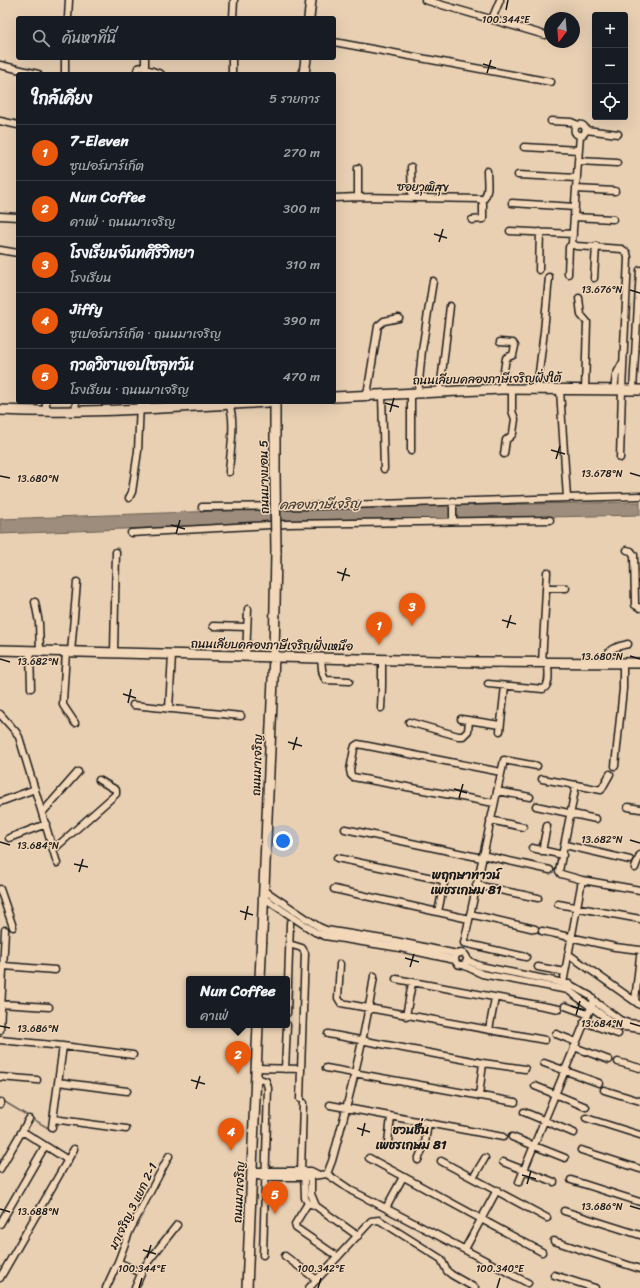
<!DOCTYPE html>
<html lang="th">
<meta charset="utf-8">
<style>
body{margin:0;font-family:Sriracha,"Playpen Sans Thai",sans-serif;background:#242831;color:#f1f3f6}
.controls{position:absolute;right:12px;top:12px;display:grid;overflow:hidden;border-radius:4px;box-shadow:0 4px 16px #0002}
.controls button{width:36px;height:36px;display:grid;place-items:center;padding:0;border:0;border-bottom:1px solid #363941;background:#171b24;color:#f1f3f6;font:20px sans-serif}
.compass{position:absolute;left:544px;top:12px;width:36px;height:36px;border-radius:50%;background:#171b24;box-shadow:0 4px 16px #0002;rotate:196deg}
.you{position:absolute;left:283px;top:841px;width:14px;height:14px;margin:-10px;border:3px solid #fff;border-radius:50%;background:#1a73e8;box-shadow:0 0 0 6px #1a73e833}
.badge{display:grid;place-items:center;width:26px;height:26px;border-radius:50%;background:#ea580c;color:#fff;font-size:13px;font-weight:700}
.pin{position:absolute;translate:-50% -33px;filter:drop-shadow(0 1px 2px #0008)}
.pin::after{content:'';position:absolute;top:21px;width:14px;height:12px;background:inherit;clip-path:polygon(0 0,100% 0,50% 100%)}
.popup{position:absolute;left:186px;top:976px;width:104px;height:52px;box-sizing:border-box;display:grid;place-content:center;border-radius:4px;background:#171b24;filter:drop-shadow(0 1px 3px #0005);font-size:13px;white-space:nowrap;color:#9ea1a6}
.popup b{font-size:15px;color:#f1f3f6}
.popup::after{content:'';position:absolute;left:50%;top:100%;margin-left:-8px;border:8px solid transparent;border-top-color:#171b24}
.list{margin:0;padding:0;list-style:none}
h2{display:flex;justify-content:space-between;align-items:center;height:52px;margin:0;padding:0 16px;font-size:17px}
h2 small{font-size:13px;font-weight:400;color:#9ea1a6}
.list li{display:grid;grid-template-columns:26px 1fr auto;gap:12px;align-items:center;box-sizing:border-box;height:56px;padding:0 16px;border-top:1px solid #363941}
.list b{display:block;font-size:15px;white-space:nowrap}
.list p{margin:0;font-size:13px;white-space:nowrap;color:#9ea1a6}
.list em{font-size:13px;font-style:normal;color:#9ea1a6}
.icon{flex:none;width:22px;height:22px;fill:none;stroke:currentColor;stroke-width:2;stroke-linecap:round;stroke-linejoin:round}
.map{position:relative;flex:none;width:640px;height:1288px;overflow:hidden}
.search{position:absolute;background:#171b24;box-shadow:0 4px 16px #0002;left:16px;top:16px;width:320px;height:44px;display:flex;align-items:center;gap:10px;box-sizing:border-box;padding:0 14px;border-radius:4px;color:#9ea1a6;font-size:15px}
.panel{position:absolute;background:#171b24;box-shadow:0 4px 16px #0002;left:16px;top:72px;width:320px;height:332px;border-radius:4px}
.map>svg:first-child{display:block}
.water{fill:#9e8d7b;stroke:#6a6055}
.lines{fill:none;stroke-linecap:round;stroke-linejoin:round}
.stream{stroke:#6a6055;stroke-width:1.5}
.street-casing{stroke:#1c1c1c;stroke-width:9}
.secondary-casing{stroke:#1c1c1c;stroke-width:12}
.street{stroke:#f2d7b9;stroke-width:6}
.secondary{stroke:#f2d7b9;stroke-width:9}
.secondary-bridge-casing{stroke:#1c1c1c;stroke-width:12;stroke-linecap:butt}
.secondary-bridge{stroke:#f2d7b9;stroke-width:9}
.ticks{fill:none;stroke:#1c1c1c;stroke-width:1.5}
.labels{text-anchor:middle;dominant-baseline:central;stroke-width:3;stroke-linejoin:round;paint-order:stroke}
.street-label{font-size:12px;fill:#1c1c1c;stroke:#f2d7b9}
.water-label{font-size:13px;font-style:italic;fill:#4a443d;stroke:#f2d7b9}
.neighbourhood-label{font-size:13px;font-weight:bold;fill:#1c1c1c;stroke:#f2d7b9}
.ticks-label{font-size:10px;text-anchor:middle;fill:#1c1c1c;stroke:#f2d7b9;stroke-width:3;stroke-linejoin:round;paint-order:stroke}
</style>
<div class="map">
<svg width="640" height="1288" viewBox="0 0 640 1288">
<rect width="100%" height="100%" fill="#e9d0b3"/>
<filter id="ink" filterUnits="userSpaceOnUse"><feTurbulence type="fractalNoise" baseFrequency=".025" numOctaves="2"/><feDisplacementMap in="SourceGraphic" scale="8" xChannelSelector="R" yChannelSelector="G"/><feConvolveMatrix kernelMatrix="1 2 1 2 8 2 1 2 1" color-interpolation-filters="sRGB"/></filter>
<g filter="url(#ink)">
<path class="water" d="M640,502v13l-369,8 -271,11v-15l272,-10z"/>
<g class="lines">
<path class="stream" d="M0,1099l53,32"/>
<g class="street-casing">
<path id="street" d="M425,0l120,35
M68,18l1,-18
M233,18l1,-18
M492,19l8,-19
M334,42l217,40
M0,65l38,9
M145,68v-10
M65,74v-16
M136,74l2,-6 3,-1 20,7
M232,74v-16
M0,121l18,4
M551,121l20,1 7,3
M574.5 130a5.5 5.5 0 1 1 11 0a5.5 5.5 0 1 1-11 0Z
M586,130l32,4
M580,135l-8,108 4,3 46,3 5,4 1,5 -6,132 -2,68
M524,147l55,3
M578,161l39,2
M411,167l1,31
M518,175l59,3
M576,189l39,2
M358,197v-29
M334,198l24,-1 123,2 2,4v16l-11,1
M482,201c8,-7 5,-20 5,-30
M512,203l63,4
M0,216l18,1
M574,217l39,2
M510,231l63,3
M0,250l18,3
M539,270l1,-38
M568,274l1,-27 4,-3
M594,278l2,-32
M579,298l2,17 6,7 -2,68
M500,342l13,1 2,3 -2,9 -7,3 -5,31
M537,389l7,-58 5,-54
M560,390l7,108 73,-2
M614,390l2,-15 7,-13
M633,390l7,-120
M440,391l10,-85
M418,392l4,-42 11,-69
M382,394l2,75
M367,395l11,-69 6,-5 15,-3
M46,411v-9
M75,411l1,-9
M411,451v-58
M504,454l2,-14 5,-4 2,-3 2,-14 -3,-8v-22
M229,472c1,-19 7,-51 0,-68
M129,498l3,-6 6,-41 2,-49
M202,507l113,-1 252,-8
M453,521v-20
M131,533l156,-9 263,-4
M627,550l4,1 3,4 1,47v3l5,3
M546,588h20
M35,602l4,21 1,28
M213,626l34,1
M30,651l1,37
M66,652l-3,49v4l12,18
M71,652l6,-70
M114,653l2,-101
M246,656l2,-47
M321,658c1,7 0,17 5,22l23,1
M542,663l5,-91
M606,663c0,-15 9,-16 22,-19
M488,684l55,5c8,-4 5,-18 5,-26
M133,705l108,11
M381,708l1,-22v-27
M169,709l3,-54
M0,714l16,18 3,5 38,126
M461,719l39,6
M409,722l49,14h5l5,-5 1,-10
M500,731l5,-45
M615,766l8,-77v-26
M542,779l34,6 -17,86 2,3 21,6 -20,109
M576,785l25,5 9,-16
M497,791l33,6
M0,802l35,-13
M494,803l-141,-26 -2,-2 -1,-5 4,-21 1,-3 3,-2 143,28
M536,806l60,13
M628,807l12,2
M42,813l36,-41
M490,820l33,7
M345,829l137,29
M9,838l37,-14
M565,845l65,15
M532,848l31,7
M54,849l62,-55v-4l-17,-10
M542,851l5,-25
M482,855l68,15
M337,858l105,22 2,3 -6,29
M635,868l5,-13
M582,880l58,10
M476,885l62,13
M0,889l13,38
M334,889l135,30
M264,890l55,37 7,3 69,11 62,13
M264,898l51,34 10,4 75,12 55,12
M558,904l82,15
M470,914l65,15
M542,931l73,16 25,3
M289,944l13,4 3,5 -5,146
M455 959a6 6 0 1 1 12 0a6 6 0 1 1-12 0Z
M568,954l72,51
M526,957l-62,-14 40,-183 33,6
M467,960l13,6 89,18 21,12 8,8 22,16 8,3 12,1
M340,964l-2,34 3,5 204,37
M463,965l19,9 86,16 49,36 23,3
M4,966l51,4
M538,967l27,5
M396,979l163,30
M635,1001l5,-45
M0,1004l49,3
M565,1006l22,8
M287,1013l3,-90
M406,1016l6,-33
M584,1022l34,12
M0,1030l5,-100
M489,1030l6,-32
M328,1034l155,29 42,6
M556,1034l20,8
M0,1040l63,6 70,9
M574,1047l35,13
M618,1062l22,6
M544,1063l55,20
M256,1068l45,1
M326,1068l189,34
M285,1069l2,-44
M0,1077l37,3
M256,1078l10,3 2,7 -5,167
M58,1082l69,9
M535,1086l51,21
M604,1090l36,11
M479,1096l4,-33
M0,1104l1,-2
M330,1105l173,32
M524,1112l50,21
M586,1118l54,17
M53,1119l73,10
M52,1127l11,-81
M22,1131l46,29
M512,1137l53,21
M388,1142l3,-25
M581,1150l59,19
M369,1158l173,94
M418,1160l7,-17 3,-20
M441,1161l106,57
M503,1162l51,20
M0,1169l29,-50
M252,1171h59l6,3
M301,1171l2,-68
M304,1171l1,27 3,5 8,3 42,30
M311,1173v21l5,12
M327,1174l5,-13c17,-61 33,-123 42,-185
M251,1175l14,2h39l23,-3 25,17 20,10 156,82
M473,1178l12,-20
M571,1180l69,22
M519,1182l75,-182
M308,1203l-13,21 1,4 42,29
M386,1208l17,-31
M564,1211l76,24
M0,1224l45,-78
M554,1241l86,28
M465,1249l32,-59
M285,1256l32,24
M118,1262l23,11
M554,1275l41,13
M0,1278l74,-129
M106,1288l12,-26 12,-32 39,-74
M135,1288l9,-21 33,-42
M309,1288l62,-67 8,-1 62,39 6,12 5,4 23,13"/>
</g>
<g class="secondary-casing">
<path id="secondary" d="M309,18l2,-18
M304,74l2,-16
M334,397l167,-8 139,1
M275,402v72
M0,410c89,4 179,-3 268,-8
M0,650l478,12 162,1
M260,979l14,-323 2,-104
M247,1288l11,-263"/>
</g>
<use href="#street" class="street"/>
<use href="#secondary" class="secondary"/>
<g class="secondary-bridge-casing">
<path id="secondary-bridge" d="M275,474l1,78"/>
</g>
<use href="#secondary-bridge" class="secondary-bridge"/>
</g>
</g>
<path class="ticks" d="M506,10l2,-10M483,64l13,4M487,73l4,-13M434,234l13,4M439,242l4,-13M630,290l10,3M385,403l14,4M390,412l4,-14M551,450l14,4M556,459l4,-13M630,473l10,3M0,476l10,2M171,525l14,4M176,534l4,-14M337,572l13,4M342,581l4,-13M502,620l14,4M507,628l4,-13M630,656l10,3M0,659l10,3M123,694l13,4M128,703l3,-14M288,742l14,4M293,750l4,-13M454,789l13,4M459,798l4,-14M630,840l10,3M0,842l10,3M74,864l14,3M79,872l4,-13M240,911l13,4M245,920l3,-14M405,958l14,4M410,967l4,-13M571,1006l13,4M576,1015l4,-14M630,1023l10,3M0,1026l10,2M191,1080l14,4M196,1089l4,-13M357,1128l13,4M362,1136l3,-13M522,1175l14,4M527,1184l4,-13M630,1206l10,3M0,1209l10,3M143,1250l13,4M147,1258l4,-13M139,1288l3,-10M318,1288l3,-10M497,1288l3,-10"/>
<g class="labels">
<g class="street-label">
<text transform="translate(423 187) rotate(1)">ซอยวุฒิสุข</text>
<text transform="translate(487 379) rotate(-1)">ถนนเลียบคลองภาษีเจริญฝั่งใต้</text>
<text transform="translate(264 477) rotate(-91)">ถนนบางบอน 5</text>
<text transform="translate(272 645) rotate(1)">ถนนเลียบคลองภาษีเจริญฝั่งเหนือ</text>
<text transform="translate(257 765) rotate(-88)">ถนนมาเจริญ</text>
<text transform="translate(239 1192) rotate(-87)">ถนนมาเจริญ</text>
<text transform="translate(133 1206) rotate(-64)">มาเจริญ 3 แยก 2-1</text>
</g>
<g class="water-label">
<text transform="translate(320 504) rotate(-1)">คลองภาษีเจริญ</text>
</g>
<g class="neighbourhood-label">
<text x="466" y="874">พฤกษาทาวน์<tspan x="466" dy="15">เพชรเกษม 81</tspan></text>
<text x="411" y="1129">ชวนชื่น<tspan x="411" dy="15">เพชรเกษม 81</tspan></text>
</g>
</g>
<g class="ticks-label">
<text x="506" y="23">100.344°E</text>
<text x="602" y="293">13.676°N</text>
<text x="602" y="477">13.678°N</text>
<text x="38" y="482">13.680°N</text>
<text x="602" y="660">13.680°N</text>
<text x="38" y="665">13.682°N</text>
<text x="602" y="843">13.682°N</text>
<text x="38" y="849">13.684°N</text>
<text x="602" y="1027">13.684°N</text>
<text x="38" y="1032">13.686°N</text>
<text x="602" y="1210">13.686°N</text>
<text x="38" y="1215">13.688°N</text>
<text x="142" y="1272">100.344°E</text>
<text x="321" y="1272">100.342°E</text>
<text x="500" y="1272">100.340°E</text>
</g>
</svg>
<div class="controls">
<button>+</button>
<button>−</button>
<button><svg class="icon" aria-label="locate" viewBox="0 0 24 24"><circle cx="12" cy="12" r="6"/><path d="M12 2v4M12 18v4M2 12h4M18 12h4"/></svg></button>
</div>
<svg class="compass" viewBox="-18 -18 36 36"><path d="M0-13l5 13h-10z" fill="#e53935"/><path d="M0 13l5-13h-10z" fill="#9ea1a6"/></svg>
<div class="you"></div>
<div class="pin badge" style="left:379px;top:645px">1</div>
<div class="pin badge" style="left:238px;top:1074px">2</div>
<div class="popup"><b>Nun Coffee</b>คาเฟ่</div>
<div class="pin badge" style="left:412px;top:626px">3</div>
<div class="pin badge" style="left:231px;top:1151px">4</div>
<div class="pin badge" style="left:275px;top:1214px">5</div>
<div class="search"><svg class="icon" aria-label="search" viewBox="0 0 24 24"><circle cx="10" cy="10" r="6"/><path d="M15 15l6 6"/></svg>ค้นหาที่นี่</div>
<section class="panel">
<h2>ใกล้เคียง<small>5 รายการ</small></h2>
<ul class="list">
<li><span class="badge">1</span><div><b>7-Eleven</b><p>ซูเปอร์มาร์เก็ต</p></div><em>270 m</em></li>
<li><span class="badge">2</span><div><b>Nun Coffee</b><p>คาเฟ่ · ถนนมาเจริญ</p></div><em>300 m</em></li>
<li><span class="badge">3</span><div><b>โรงเรียนจันทศิริวิทยา</b><p>โรงเรียน</p></div><em>310 m</em></li>
<li><span class="badge">4</span><div><b>Jiffy</b><p>ซูเปอร์มาร์เก็ต · ถนนมาเจริญ</p></div><em>390 m</em></li>
<li><span class="badge">5</span><div><b>กวดวิชาแอปโซลูทวัน</b><p>โรงเรียน · ถนนมาเจริญ</p></div><em>470 m</em></li>
</ul>
</section>
</div>
